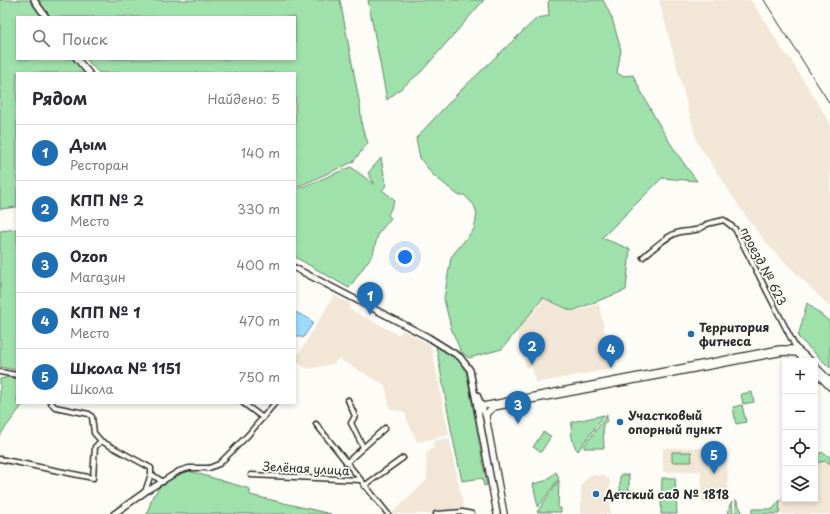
<!DOCTYPE html>
<html lang="ru">
<meta charset="utf-8">
<style>
body{margin:0;font-family:"Playpen Sans",sans-serif;background:#f2f2f3;color:#2b2b33}
.controls{position:absolute;right:12px;bottom:12px;display:grid;overflow:hidden;border-radius:0px;box-shadow:0 2px 6px #0003}
.controls button{width:36px;height:36px;display:grid;place-items:center;padding:0;border:0;border-bottom:1px solid #e1e1e2;background:#fff;color:#2b2b33;font:20px sans-serif}
.you{position:absolute;left:405px;top:257px;width:14px;height:14px;margin:-10px;border:3px solid #fff;border-radius:50%;background:#1a73e8;box-shadow:0 0 0 6px #1a73e833}
.badge{display:grid;place-items:center;width:26px;height:26px;border-radius:50%;background:#1f6fb2;color:#fff;font-size:13px;font-weight:700}
.pin{position:absolute;translate:-50% -33px;filter:drop-shadow(0 1px 2px #0008)}
.pin::after{content:'';position:absolute;top:21px;width:14px;height:12px;background:inherit;clip-path:polygon(0 0,100% 0,50% 100%)}
.list{margin:0;padding:0;list-style:none}
h2{display:flex;justify-content:space-between;align-items:center;height:52px;margin:0;padding:0 16px;font-size:17px}
h2 small{font-size:13px;font-weight:400;color:#7c7c81}
.list li{display:grid;grid-template-columns:26px 1fr auto;gap:12px;align-items:center;box-sizing:border-box;height:56px;padding:0 16px;border-top:1px solid #e1e1e2}
.list b{display:block;font-size:15px;white-space:nowrap}
.list p{margin:0;font-size:13px;white-space:nowrap;color:#7c7c81}
.list em{font-size:13px;font-style:normal;color:#7c7c81}
.icon{flex:none;width:22px;height:22px;fill:none;stroke:currentColor;stroke-width:2;stroke-linecap:round;stroke-linejoin:round}
.map{position:relative;flex:none;width:830px;height:514px;overflow:hidden}
.search{position:absolute;background:#fff;box-shadow:0 2px 6px #0003;left:16px;top:16px;width:280px;height:44px;display:flex;align-items:center;gap:10px;box-sizing:border-box;padding:0 14px;border-radius:0px;color:#7c7c81;font-size:15px}
.panel{position:absolute;background:#fff;box-shadow:0 2px 6px #0003;left:16px;top:72px;width:280px;height:332px;border-radius:0px}
.map>svg:first-child{display:block}
.built{fill:#f2e6d6}
.green{fill:#9fe1ab;stroke:#65866b}
.water{fill:#9cdafe;stroke:#6f94aa}
.lines{fill:none;stroke-linecap:round;stroke-linejoin:round}
.minor-casing{stroke:#2b2b2b;stroke-width:7}
.tertiary-casing{stroke:#2b2b2b;stroke-width:8}
.secondary-casing{stroke:#2b2b2b;stroke-width:8}
.minor{stroke:#fdfcf7;stroke-width:4}
.tertiary{stroke:#fdfcf7;stroke-width:5}
.secondary{stroke:#fdfcf7;stroke-width:5.5}
.rail{stroke:#2b2b2b;stroke-width:1}
.poi-dot{fill:#1f6fb2;stroke:#fdfcf7;stroke-width:1.5}
.labels{text-anchor:middle;dominant-baseline:central;stroke-width:3.5;stroke-linejoin:round;paint-order:stroke}
.street-label{font-size:12px;fill:#2b2b2b;stroke:#fdfcf7}
.poi-label{font-size:12px;font-weight:bold;fill:#2b2b2b;stroke:#fdfcf7;text-anchor:start}
</style>
<div class="map">
<svg width="830" height="514" viewBox="0 0 830 514">
<rect width="100%" height="100%" fill="#fdfcf7"/>
<filter id="ink" filterUnits="userSpaceOnUse"><feTurbulence type="fractalNoise" baseFrequency=".025" numOctaves="2"/><feDisplacementMap in="SourceGraphic" scale="8" xChannelSelector="R" yChannelSelector="G"/><feConvolveMatrix kernelMatrix="1 2 1 2 8 2 1 2 1" color-interpolation-filters="sRGB"/></filter>
<g filter="url(#ink)">
<path class="built" d="M659,0h92l35,55h2l42,68v184l-62,-62 -19,-24 -52,-79z
M334,295l17,9 -2,5 50,26 3,-5 29,15 18,90 -32,7 -13,-30 -14,-3 -5,-24 -46,-26 -6,5 -26,5 -12,-9z
M544,300l28,12 27,-8 13,65 -77,14 -3,-16 -6,1 -9,-37z
M449,438l16,76h-74l36,-34 -1,-27 8,-5 -1,-7z
M663,448h49l15,7 1,39 -6,8 -20,1 -1,-32 -38,1z
M825,461l5,3v50h-51l1,-14 5,-6v5h30v-36z
M590,475h13l7,5v34h-29v-29z"/>
<path class="green" d="M0,0h29l13,17h-25v42h58l11,14h-69v134l-17,2z
M38,0h302l20,105 2,22 6,16 -15,19 -58,26v-115h-196l-13,-14h209v-42h-244z
M368,0h116l-63,72 -34,28z
M550,0h53l9,18 9,32 -4,23 5,3 11,-1c18,37 38,73 64,106l-35,-3 -60,60 28,11 -4,41 -54,21 -29,-13 -41,51 -33,9 -8,-6 -10,-24 -7,-29 7,-42 23,-28 3,-15 -3,-9 -10,-10h-6l-26,-21 -12,-16 -4,-20 43,-46 78,-74 12,-2 -1,-14z
M381,158l5,28 -4,4 13,10 -7,15 3,3 -13,16 -5,20 -24,34 -54,-31v-67l56,-23 24,18 -7,-12z
M17,229v141l-17,-3v-136z
M807,303l23,19v46l-32,-31z
M436,346l22,12 8,12 21,115 -3,1 -2,-8 -20,3 -10,-47z
M10,377l7,2v24h7l-24,32v-56z
M752,392l2,10 -11,2 -2,-10z
M742,405l4,17 -10,2 -3,-17z
M604,415l-26,36c-6,-6 -8,-21 -6,-29z
M607,415v6l-4,3 1,24h-20v-2z
M543,432l8,4 -10,16 -8,-5z
M672,452h19l1,10h-20z
M821,452l9,5v7l-5,-3 -10,2v-5z
M189,471l61,18v6l81,19h-184l6,-19 3,-2c4,-13 21,-18 33,-22z
M556,472l3,6 -21,29 -5,-23 12,-3z
M620,475h9v16h-9z
M662,478h13l2,36h-16z
M559,480l-1,28h3v4h-24z
M736,500l7,14h-15l2,-10 2,-2 1,11h3z
M780,500l-1,14h-27v-5h21z"/>
<path class="water" d="M295,312l13,6 5,5 -10,15 -8,-3z"/>
<g class="lines">
<g class="minor-casing">
<path id="minor" d="M643,257c10,-8 24,-22 37,-25 10,-2 19,0 27,-8l17,-4 11,9 62,121
M0,372l17,3
M348,400l7,16 -4,7 12,24
M51,403l4,4 34,7 3,3 2,16 7,8 50,27v6l-6,18
M243,403l20,15
M316,424l72,90
M0,459l93,19 2,-31 6,-6
M346,463l39,-35
M151,474l12,8
M251,475l109,5
M364,486l39,-28
M145,492l34,-21 10,-3h20l10,-4 29,-29 27,-32
M436,514l27,-2 9,2"/>
</g>
<g class="tertiary-casing">
<path id="tertiary" d="M34,0l12,17
M77,59l12,14
M295,268l133,69 32,20 10,13 8,42
M477,395l9,22
M114,514l31,-22"/>
</g>
<g class="secondary-casing">
<path id="secondary" d="M815,366l15,15
M815,371l15,16
M497,514l-19,-102 5,-6 297,-57h17l14,12
M504,514l-18,-97 1,-4 7,-6 289,-55 14,1 7,6"/>
</g>
<use href="#minor" class="minor"/>
<use href="#tertiary" class="tertiary"/>
<use href="#secondary" class="secondary"/>
<path class="rail" d="M764,0l66,104"/>
</g>
</g>
<g class="poi-dot">
<circle cx="691" cy="334" r="4"/>
<circle cx="620" cy="422" r="4"/>
<circle cx="596" cy="494" r="4"/>
</g>
<g class="labels">
<g class="street-label">
<text transform="translate(764 266) rotate(63)">проезд № 623</text>
<text transform="translate(306 468) rotate(3)">Зелёная улица</text>
</g>
<g class="poi-label">
<text x="699" y="327">Территория<tspan x="699" dy="14">фитнеса</tspan></text>
<text x="628" y="415">Участковый<tspan x="628" dy="14">опорный пункт</tspan></text>
<text x="604" y="494">Детский сад № 1818</text>
</g>
</g>
</svg>
<div class="controls">
<button>+</button>
<button>−</button>
<button><svg class="icon" aria-label="locate" viewBox="0 0 24 24"><circle cx="12" cy="12" r="6"/><path d="M12 2v4M12 18v4M2 12h4M18 12h4"/></svg></button>
<button><svg class="icon" aria-label="layers" viewBox="0 0 24 24"><path d="M12 4l9 5-9 5-9-5zM3 14l9 5 9-5"/></svg></button>
</div>
<div class="you"></div>
<div class="pin badge" style="left:370px;top:315px">1</div>
<div class="pin badge" style="left:532px;top:365px">2</div>
<div class="pin badge" style="left:518px;top:424px">3</div>
<div class="pin badge" style="left:611px;top:368px">4</div>
<div class="pin badge" style="left:714px;top:474px">5</div>
<div class="search"><svg class="icon" aria-label="search" viewBox="0 0 24 24"><circle cx="10" cy="10" r="6"/><path d="M15 15l6 6"/></svg>Поиск</div>
<section class="panel">
<h2>Рядом<small>Найдено: 5</small></h2>
<ul class="list">
<li><span class="badge">1</span><div><b>Дым</b><p>Ресторан</p></div><em>140 m</em></li>
<li><span class="badge">2</span><div><b>КПП № 2</b><p>Место</p></div><em>330 m</em></li>
<li><span class="badge">3</span><div><b>Ozon</b><p>Магазин</p></div><em>400 m</em></li>
<li><span class="badge">4</span><div><b>КПП № 1</b><p>Место</p></div><em>470 m</em></li>
<li><span class="badge">5</span><div><b>Школа № 1151</b><p>Школа</p></div><em>750 m</em></li>
</ul>
</section>
</div>
